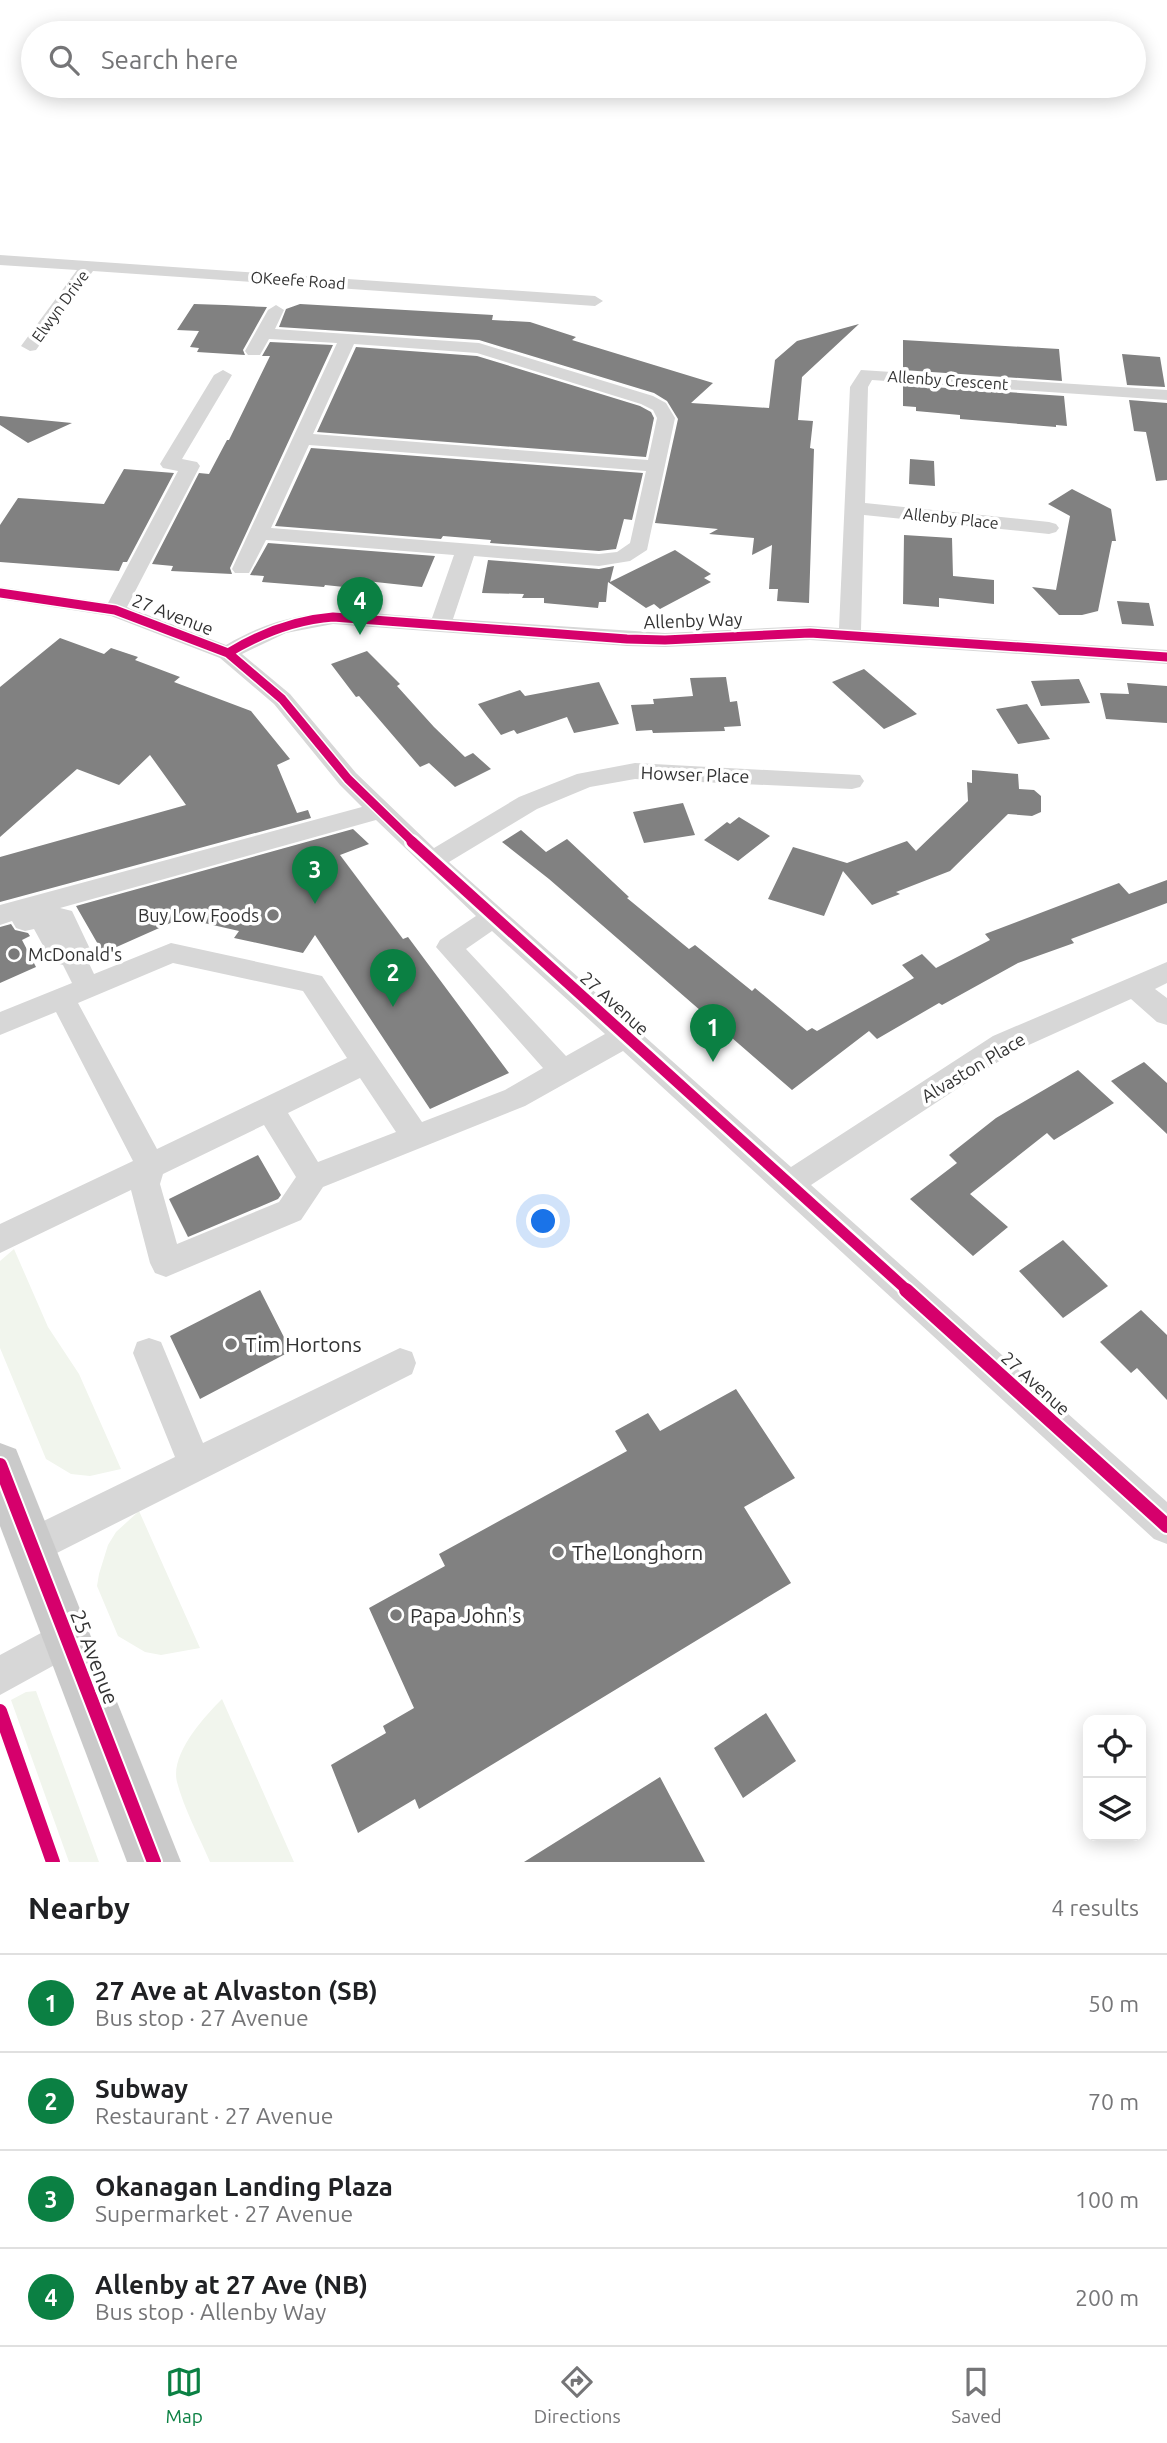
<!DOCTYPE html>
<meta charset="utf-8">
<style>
body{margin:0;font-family:Ubuntu,sans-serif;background:#f2f2f2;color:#202124}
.controls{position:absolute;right:21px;bottom:21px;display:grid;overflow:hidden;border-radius:14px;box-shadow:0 4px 18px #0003}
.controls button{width:63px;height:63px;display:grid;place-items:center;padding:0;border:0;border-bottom:2px solid #e0e0e0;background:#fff;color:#202124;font:35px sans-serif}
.you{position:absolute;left:544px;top:1222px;width:24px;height:24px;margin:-18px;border:5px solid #fff;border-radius:50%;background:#1a73e8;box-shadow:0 0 0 10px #1a73e833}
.badge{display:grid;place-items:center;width:46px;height:46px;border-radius:50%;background:#0b8043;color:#fff;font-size:23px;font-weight:700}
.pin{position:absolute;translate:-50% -58px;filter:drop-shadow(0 2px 4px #0008)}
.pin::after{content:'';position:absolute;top:37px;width:24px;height:21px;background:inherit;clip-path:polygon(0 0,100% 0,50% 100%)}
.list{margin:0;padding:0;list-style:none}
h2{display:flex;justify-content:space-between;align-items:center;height:91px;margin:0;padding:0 28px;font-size:30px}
h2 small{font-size:23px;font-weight:400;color:#757577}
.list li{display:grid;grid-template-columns:46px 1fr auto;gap:21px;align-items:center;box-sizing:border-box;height:98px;padding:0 28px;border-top:2px solid #e0e0e0}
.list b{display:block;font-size:26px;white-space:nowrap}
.list p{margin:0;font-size:23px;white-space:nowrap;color:#757577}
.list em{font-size:23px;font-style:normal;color:#757577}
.icon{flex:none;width:38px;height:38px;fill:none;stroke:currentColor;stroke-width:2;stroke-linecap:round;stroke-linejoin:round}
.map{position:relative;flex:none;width:1167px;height:1862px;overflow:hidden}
.search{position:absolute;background:#fff;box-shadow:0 4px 18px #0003;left:21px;right:21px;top:21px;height:77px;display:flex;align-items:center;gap:18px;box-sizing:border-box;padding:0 24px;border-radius:38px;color:#757577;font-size:26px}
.sheet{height:483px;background:#fff}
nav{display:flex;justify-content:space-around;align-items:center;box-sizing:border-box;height:98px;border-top:2px solid #e0e0e0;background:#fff;font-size:19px;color:#757577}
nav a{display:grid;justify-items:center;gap:4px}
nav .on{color:#0b8043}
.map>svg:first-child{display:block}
.green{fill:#f1f5ed}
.building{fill:#818181}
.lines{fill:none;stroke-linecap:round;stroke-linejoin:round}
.minor{fill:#d7d7d7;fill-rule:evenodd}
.major{fill:#cacaca;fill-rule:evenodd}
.cycleway-far2-casing{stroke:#fff;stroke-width:12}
.cycleway-far1-casing{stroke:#fff;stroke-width:16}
.cycleway-casing{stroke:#fff;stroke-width:18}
.cycleway-far2{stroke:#d6006c;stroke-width:9}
.cycleway-far1{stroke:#d6006c;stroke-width:11}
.cycleway{stroke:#d6006c;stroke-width:14}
.poi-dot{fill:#7a7a7a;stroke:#fff;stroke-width:2.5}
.labels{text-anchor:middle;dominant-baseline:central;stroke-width:7;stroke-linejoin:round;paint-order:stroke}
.far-street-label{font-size:16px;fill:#333;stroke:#fff}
.street-label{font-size:18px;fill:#333;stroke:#fff}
.poi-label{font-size:18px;fill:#333;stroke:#fff;text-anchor:end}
.near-poi-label{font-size:21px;fill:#333;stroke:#fff;text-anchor:start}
.near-street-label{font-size:21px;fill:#333;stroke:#fff}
</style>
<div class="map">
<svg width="1167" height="1862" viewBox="0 0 1167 1862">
<rect width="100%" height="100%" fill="#fff"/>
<path class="green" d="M14,1249l34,78 31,47 42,95 -31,7 -19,-2 -25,-15 -46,-111v-87z
M139,1511l61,137 -39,7 -16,-3 -27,-16 -21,-50 2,-12 9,-29 8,-13z
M36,1691l63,171h-30l-58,-162 15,-8z
M222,1699l72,163h-84c-11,-26 -26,-53 -33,-80 -7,-28 27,-65 45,-83z"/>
<path class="building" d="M194,304l31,1 42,2 -24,43 2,5 -48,-3 2,-4 -9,-1 9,-16 -22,-1z
M300,304l193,11 -1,5 38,2 46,15 -4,3 141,43 -22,20 78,5 6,-48 22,-19 62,-17 -57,53 -4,43 15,1 -3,27 4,1 -5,154 -32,-2 1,-12h-9l3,-44 -20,10 2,-17 -45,-4 9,-5 -63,-6 23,-104 -11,-18 -13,-8 -175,-53 -200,-13 7,-18z
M903,340l156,9 3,32 -159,-11z
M270,342l63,3 -103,223 2,6 -61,-3 2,-5 -21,-2 47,-91 10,1 18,-34h2l41,-84h-8z
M356,347l121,9 163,50 11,6 3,6 -8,39 -329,-25z
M1122,354l38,3 5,30 -38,-2z
M903,385l161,11 3,30 -11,-1v2l-96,-8v-4l-44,-4v-4l-13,-1z
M1129,400l38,3v77l-11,1 -10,-49 -12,-1z
M0,416l72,7 -44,20 -28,-18z
M311,448l332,25 -11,47 -8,-1 -8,30 -17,2 -109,-8 1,-3 -48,-4 -2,3 -166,-13z
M910,459l24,2 1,25 -26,-2z
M124,469l50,4 -47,89h-4l-4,9 -119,-9v-37l18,-27 86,6z
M1072,489l39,20 5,32h-4l-14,70 -16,4h-23l-27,-28 24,3 14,-74 -22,-12z
M904,535l48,3 1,38 41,4v24l-55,-6v9l-36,-3z
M268,543l167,13 -13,31 -56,-6 -3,8 -38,-4 -1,2 -62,-5 2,-6 -14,-1z
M675,550l36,24 -7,4 7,4 -51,27 -6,-5 -8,4 -38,-26 -2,20h-7l-1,6 -54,-5v-5h-22l2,-4 -42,-1 6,-33 111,9 15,-3 -4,16z
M1117,601l32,2 5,23 -32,-2z
M60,638l44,16 7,-6 27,9 -3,3 45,17 -6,5 77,29 39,48 -13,6 20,48 11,-3 3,8 -311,84v-45l186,-52 -36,-50 -31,30 -42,-16 -77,68v-150z
M367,651l33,33 -3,2 37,41 31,30 8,-4 18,16 -36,18 -26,-24 -9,4 -61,-71 -3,1 -25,-33z
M864,669l53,45 -33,15 -52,-47z
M726,677l4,25 7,-1 4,25 -17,1 1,4 -72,2 -1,-3 -16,1 -5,-26 23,-1 -1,-5 40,-3 -3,-18z
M1079,679l11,24 -49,3 -10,-25z
M599,682l20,42 -45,9 -7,-16 -50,17 -3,-4 -13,5 -23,-31 42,-14 5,6z
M1127,683l40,3v37l-61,-4 -6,-26 29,1z
M1027,704l23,35 -32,5 -22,-35z
M972,770l46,4 1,15 15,1 7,6v16l-9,4 -24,-2 -58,57 -54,21 4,2 -28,11 -29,-34 -19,45 -56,-17 25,-52 54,16 60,-22 9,10 52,-50 -1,-19 5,1z
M683,803l12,32 -51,8 -11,-31z
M739,817l31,19 -32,25 -34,-21 23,-18 3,2z
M353,829l16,15 -29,11 63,84 5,-2 101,136 -79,36 -115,-174 -12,18 -69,-15 5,-7 -35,-8 -29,-2 -72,32 -27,-47z
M521,830l25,22 21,-13 62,58 -2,1 62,51 6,-4 57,46 3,-3 52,43 5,-3 5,3 97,-53 -12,-13 20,-11 14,14 54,-28 -5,-6 134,-51 10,11 38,-14v23l-96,36 3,4 -56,20 -76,42 -3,-2 -62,36 -8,-8 -77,59 -243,-211 -47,-37z
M11,924l4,6 13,3 2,3 -8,4 14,27 -36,16v-56z
M1144,1062l23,21v51l-56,-53z
M1078,1070l36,33 -60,37 -7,-7 -77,61 38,33 -35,29 -63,-57 47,-36 -8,-8 47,-37z
M258,1155l23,40 -3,4 -90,38 -19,-38z
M1063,1240l45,46 -45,32 -44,-47z
M260,1290l31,61 -91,48 -30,-63z
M1141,1310l26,25v65l-30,-32 -6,5 -31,-31z
M736,1389l59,89 -51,29 47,76 -372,226 -4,-10 -57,34 -27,-68 55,-32 -3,-7 31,-18 -45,-100 76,-42 -6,-12 188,-103 -12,-20 33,-18 12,18z
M766,1713l30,48 -53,37 -29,-50z
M660,1777l45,85h-181z"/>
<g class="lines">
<path class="minor" d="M0,255l595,41 8,5 -8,5 -502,-35 -57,79 -6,1 -9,-5 56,-76 -77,-5z
M276,305l8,5 -9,19 204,14 174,53 13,7 9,15 -28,132 -17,11 -31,5 -125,-10 -21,63 212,14 145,-7 29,2 11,-241 11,-17 306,20v10l-295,-20 -4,7 -3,116 184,19 7,2 3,4 -3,4 -7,2 -185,-19 -3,115 306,20v14l-357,-24 -145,7 -38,-1 -294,-22 -47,9 -44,21 48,40 66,79 78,75 85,-51 58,-23 58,-11 225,12 4,6 -4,6 -8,2 -217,-10 -45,8 -53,22 -88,53 342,305 202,-131 174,-74v21l-12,6 12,9v27l-10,-3 -26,-23 -118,53 -202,133 356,317v42l-13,-5 -531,-488 -98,55 -202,81 -22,33 -135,57 -11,-4 -5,-10 -19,-73 -131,63v-29l133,-63 -77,-149 -56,23v-23l72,-29 -9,-18 -11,-3 -18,-33 -9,2 -9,-3 -4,-7 -12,4v-20l362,-98 -22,-22 -66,-81 -54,-46 -109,-42 -111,-17v-12l108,16 70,-132 -15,-3 -3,-4 54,-89 9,-5 9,5 -50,84 15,3 3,4 -73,141 99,38c73,-43 127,-33 206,-27l22,-63 -188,-15 -17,33h-14l-3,-4 105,-226 -68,-4 -9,16h-12l-3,-4 23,-41zM354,344l123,9 164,51 12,6 4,8 -9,42 -335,-26zM309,445l337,26 -16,72 -13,9 -18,2 -328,-26zM376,820l100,96 -36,24 -4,7 107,121 -38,22 -83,32 -100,-146 -151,-33 -77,31 -8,-17 4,-8 -18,-38 -12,-3zM492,931l113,103 -39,22 -100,-107zM173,963l130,28 44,67 -190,91 -79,-146zM360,1078l36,54 -78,30 -30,-49zM264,1125l32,52 -17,25 -102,42 -17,-60 3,-10z
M149,1338l12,4 42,101 197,-95 12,4 4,11 -4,11 -367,185 -13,5 -13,-5 -5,-13 5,-13 156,-76 -42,-104 4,-11z
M67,1619l13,6 6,13 -6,13 -80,44v-40z"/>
<path class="major" d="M0,1443l16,6 165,413h-54l-127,-336z"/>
<g class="cycleway-far2-casing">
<path id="cycleway-far2" d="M0,593l115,17 113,43 54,46 66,80 66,64
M228,653c33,-20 66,-33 105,-36l294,22 38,1 145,-7 357,24"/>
</g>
<g class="cycleway-far1-casing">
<path id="cycleway-far1" d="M412,842l496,449"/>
</g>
<g class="cycleway-casing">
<path id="cycleway" d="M906,1290l261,236
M0,1465l154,397
M0,1711l53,151"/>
</g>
<use href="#cycleway-far2" class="cycleway-far2"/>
<use href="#cycleway-far1" class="cycleway-far1"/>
<use href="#cycleway" class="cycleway"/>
</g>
<g class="poi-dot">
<circle cx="273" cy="915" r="7"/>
<circle cx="14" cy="954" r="7"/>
<circle cx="231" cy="1344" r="7"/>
<circle cx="558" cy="1552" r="7"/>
<circle cx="396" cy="1615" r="7"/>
</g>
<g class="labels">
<g class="far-street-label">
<text transform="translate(298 280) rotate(4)">OKeefe Road</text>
<text transform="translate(60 306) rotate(-54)">Elwyn Drive</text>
<text transform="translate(948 380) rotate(4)">Allenby Crescent</text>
<text transform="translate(951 518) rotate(6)">Allenby Place</text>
</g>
<g class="street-label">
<text transform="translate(173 614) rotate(21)">27 Avenue</text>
<text transform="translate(693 620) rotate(-2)">Allenby Way</text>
<text transform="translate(695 774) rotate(2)">Howser Place</text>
<text transform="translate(615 1003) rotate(42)">27 Avenue</text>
<text transform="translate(973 1067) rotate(-31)">Alvaston Place</text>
<text transform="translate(1036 1383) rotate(42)">27 Avenue</text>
</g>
<g class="poi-label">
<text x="259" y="915">Buy Low Foods</text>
<text x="28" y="954" text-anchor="start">McDonald's</text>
</g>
<g class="near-poi-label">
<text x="245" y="1344">Tim Hortons</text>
<text x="572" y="1552">The Longhorn</text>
<text x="410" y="1615">Papa John's</text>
</g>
<g class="near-street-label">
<text transform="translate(95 1657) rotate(69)">25 Avenue</text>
</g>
</g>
</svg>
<div class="controls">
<button><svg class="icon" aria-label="locate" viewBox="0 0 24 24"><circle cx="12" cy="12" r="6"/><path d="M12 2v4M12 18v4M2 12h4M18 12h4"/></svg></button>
<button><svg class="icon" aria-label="layers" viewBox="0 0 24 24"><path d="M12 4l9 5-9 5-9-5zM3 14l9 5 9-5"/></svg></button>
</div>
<div class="you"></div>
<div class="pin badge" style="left:713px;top:1062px">1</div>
<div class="pin badge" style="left:393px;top:1007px">2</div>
<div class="pin badge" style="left:315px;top:904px">3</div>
<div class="pin badge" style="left:360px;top:635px">4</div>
<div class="search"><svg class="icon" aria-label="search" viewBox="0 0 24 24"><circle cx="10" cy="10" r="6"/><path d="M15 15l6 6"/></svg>Search here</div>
</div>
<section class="sheet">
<h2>Nearby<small>4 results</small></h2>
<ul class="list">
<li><span class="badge">1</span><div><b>27 Ave at Alvaston (SB)</b><p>Bus stop · 27 Avenue</p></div><em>50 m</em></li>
<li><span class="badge">2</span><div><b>Subway</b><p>Restaurant · 27 Avenue</p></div><em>70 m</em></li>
<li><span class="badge">3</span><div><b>Okanagan Landing Plaza</b><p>Supermarket · 27 Avenue</p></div><em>100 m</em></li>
<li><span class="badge">4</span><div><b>Allenby at 27 Ave (NB)</b><p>Bus stop · Allenby Way</p></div><em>200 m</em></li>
</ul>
</section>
<nav>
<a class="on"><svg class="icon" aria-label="map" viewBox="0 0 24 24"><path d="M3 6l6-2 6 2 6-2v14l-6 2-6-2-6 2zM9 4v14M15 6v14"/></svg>Map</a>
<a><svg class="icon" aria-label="directions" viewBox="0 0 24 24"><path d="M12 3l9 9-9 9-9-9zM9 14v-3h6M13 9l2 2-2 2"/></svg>Directions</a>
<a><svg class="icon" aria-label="saved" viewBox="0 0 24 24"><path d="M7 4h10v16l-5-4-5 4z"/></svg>Saved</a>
</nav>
